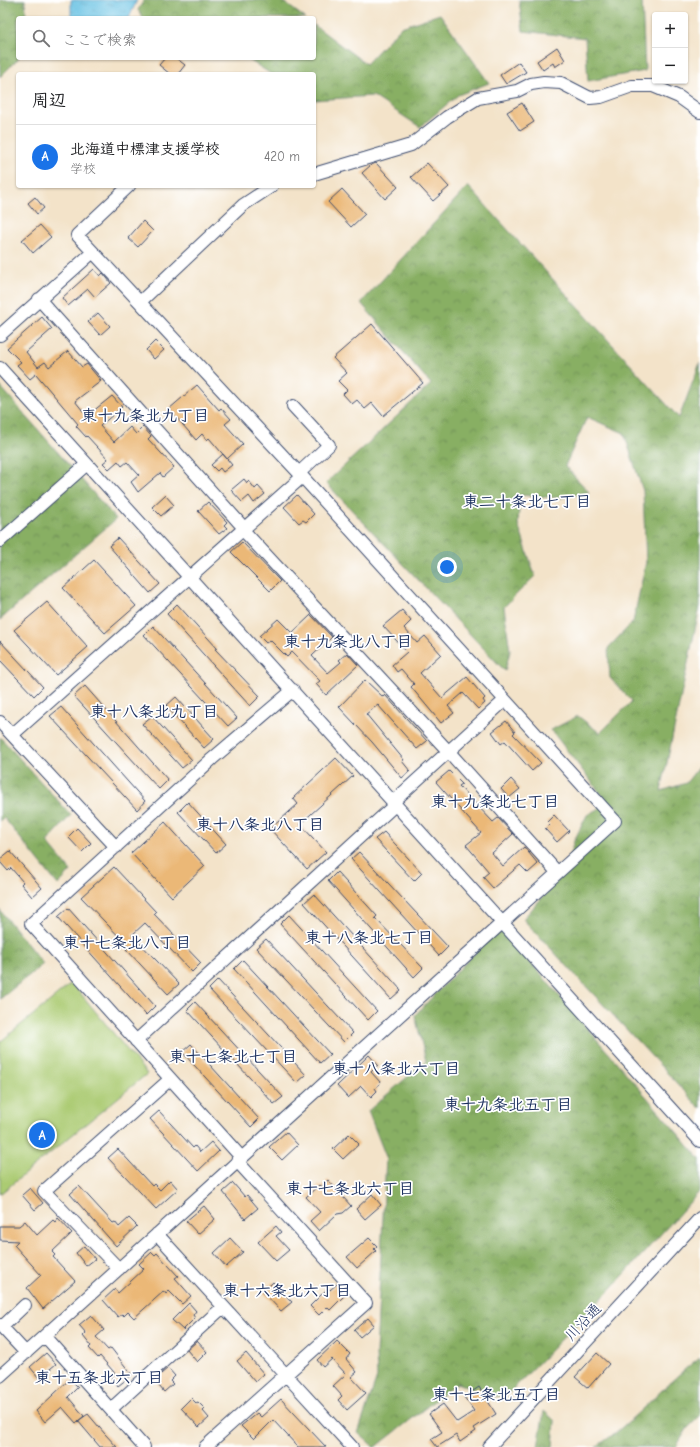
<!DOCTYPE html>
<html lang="ja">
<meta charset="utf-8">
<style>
body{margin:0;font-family:"Comic Neue","Klee One",sans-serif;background:#f2f2f2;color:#202124}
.controls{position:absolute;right:12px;top:12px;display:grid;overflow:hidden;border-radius:4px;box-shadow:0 1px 3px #0004}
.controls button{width:36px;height:36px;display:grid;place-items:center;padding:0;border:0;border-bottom:1px solid #e0e0e0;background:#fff;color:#202124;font:20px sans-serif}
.you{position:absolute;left:447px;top:567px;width:14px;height:14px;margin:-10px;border:3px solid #fff;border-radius:50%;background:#1a73e8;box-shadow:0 0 0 6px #1a73e833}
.badge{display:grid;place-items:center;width:26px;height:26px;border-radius:50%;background:#1a73e8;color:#fff;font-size:13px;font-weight:700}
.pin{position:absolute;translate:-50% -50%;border:2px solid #fff;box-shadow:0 1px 4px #0006}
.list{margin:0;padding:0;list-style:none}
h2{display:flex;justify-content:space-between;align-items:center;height:52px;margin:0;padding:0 16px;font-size:17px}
h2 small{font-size:13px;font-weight:400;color:#757577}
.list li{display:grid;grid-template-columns:26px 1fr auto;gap:12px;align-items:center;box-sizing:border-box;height:64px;padding:0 16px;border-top:1px solid #e0e0e0}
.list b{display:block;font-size:15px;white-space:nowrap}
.list p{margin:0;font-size:13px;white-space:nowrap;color:#757577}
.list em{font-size:13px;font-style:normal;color:#757577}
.icon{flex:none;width:22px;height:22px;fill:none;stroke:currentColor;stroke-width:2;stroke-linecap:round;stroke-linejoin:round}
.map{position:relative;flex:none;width:700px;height:1447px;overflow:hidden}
.search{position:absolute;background:#fff;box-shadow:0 1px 3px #0004;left:16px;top:16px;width:300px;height:44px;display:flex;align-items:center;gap:10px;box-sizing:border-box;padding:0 14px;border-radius:4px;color:#757577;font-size:15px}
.panel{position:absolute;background:#fff;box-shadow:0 1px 3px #0004;left:16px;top:72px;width:300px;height:116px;border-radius:4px}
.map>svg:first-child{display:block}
.forest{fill:url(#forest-crowns);stroke:#526f61}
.green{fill:#abcb72;stroke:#637d68}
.water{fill:url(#water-ripples);stroke:#4078a0}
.building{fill:#ebb877}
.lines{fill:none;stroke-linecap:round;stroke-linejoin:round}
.minor-casing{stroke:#3b4a6e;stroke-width:14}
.minor{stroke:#fff;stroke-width:12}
.labels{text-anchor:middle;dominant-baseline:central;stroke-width:3.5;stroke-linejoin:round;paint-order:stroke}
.street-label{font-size:15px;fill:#1b2f5e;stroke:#fff}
.neighbourhood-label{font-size:16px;font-weight:bold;fill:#1b2f5e;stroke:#fff}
</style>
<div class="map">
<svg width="700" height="1447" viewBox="0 0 700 1447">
<defs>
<pattern id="forest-crowns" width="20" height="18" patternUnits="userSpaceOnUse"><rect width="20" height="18" fill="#88af64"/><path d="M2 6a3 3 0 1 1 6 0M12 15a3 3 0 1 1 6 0" fill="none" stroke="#6e8f56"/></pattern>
<pattern id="water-ripples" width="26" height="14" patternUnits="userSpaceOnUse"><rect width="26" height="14" fill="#64c0e2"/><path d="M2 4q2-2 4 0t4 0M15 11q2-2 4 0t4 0" fill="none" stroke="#529cba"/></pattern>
</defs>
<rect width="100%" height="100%" fill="#fff"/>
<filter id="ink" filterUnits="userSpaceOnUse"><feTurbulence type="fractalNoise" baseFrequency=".025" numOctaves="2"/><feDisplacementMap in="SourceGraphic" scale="8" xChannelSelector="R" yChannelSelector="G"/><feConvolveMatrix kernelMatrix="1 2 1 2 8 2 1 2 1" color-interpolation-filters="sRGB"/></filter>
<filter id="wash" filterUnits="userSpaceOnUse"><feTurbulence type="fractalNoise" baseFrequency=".012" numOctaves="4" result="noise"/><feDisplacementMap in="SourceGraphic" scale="16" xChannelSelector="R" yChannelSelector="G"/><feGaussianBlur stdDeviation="0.9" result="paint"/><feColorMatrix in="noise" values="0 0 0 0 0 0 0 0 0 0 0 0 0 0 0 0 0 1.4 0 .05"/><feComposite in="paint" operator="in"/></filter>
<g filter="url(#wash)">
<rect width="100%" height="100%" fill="#f3e3c9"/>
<path class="forest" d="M0,0h25l1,18h-8v40h1l-19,19z
M144,0h137l24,18h-162l-5,-8z
M519,0h123l3,71 -57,10 -3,-43 -62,-7z
M440,14l49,69 -31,12 -38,32 -47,-31 -59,4v-26h-43l-25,-16h68v-33l52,39 35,-37z
M468,186l211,232 21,-55v243l-39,185 25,-8 14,-18v343l-177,-189 42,-47 9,-31 13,-26 21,-12 -57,-73 27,-14 22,17 32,-32 -22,-23 -2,-30 25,-26 13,-60 -3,-71 -19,-58 -37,-16 -22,49 24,26 -29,6 -40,-3 -2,29 17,52 -31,31 6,44 -5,20 -179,-188 105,-99 -70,-81z
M0,386l116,133 -116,101z
M0,737l71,78 -24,27 24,29 -13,14 -54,-67 -4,3z
M0,910l43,54 -43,35z
M500,927l200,232v32l-88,97 -106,108h-15l-34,-13 -81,64h-2l-16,-14 19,-56 -1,-23 10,-197 -18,-46 58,-50 -11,-46z
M700,1357v59l-13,13 -11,18h-80c38,-25 67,-62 104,-90z
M544,1411l11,10 -2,26h-15z"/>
<path class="green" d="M72,983l75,91 -147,120v-152z"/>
<path class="water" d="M71,0h66l-8,18h-58z"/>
<g id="blocks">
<path class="building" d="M557,47l8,13 -10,7 -2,-4 -10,7 -6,-9z
M165,58h11l9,7 -7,9h-8l-11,-9z
M519,62l7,10 -20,12 -6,-9z
M522,103l12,19 -14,9 -13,-19z
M376,163l22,24 -13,12 -23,-26 9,-8z
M427,163l22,24 -16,14 -22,-24z
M342,189l23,25 -14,13 -23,-25z
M35,197l9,11 -7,6 -9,-11z
M143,221l10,10 -15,16 -10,-9z
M40,225l11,12 -18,16 -11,-13z
M94,269l6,7 3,-3 8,10 -16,14 -7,-8 -20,17 -6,-8z
M98,313l12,13 -10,9 -12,-13z
M42,317l10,12 -26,23 12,15 7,-5 4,5 19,-16 14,16 5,-3 14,17 -26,20 12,15 25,-20 10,11 -22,19 14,16 16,-15 6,7 7,-7 8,9 -3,3 26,28 -11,10 -3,-4 -22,19 -7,-10 8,-7 -12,-13 -5,4 -4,-5 -9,8 -6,-6 5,-4 -21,-23 -1,1 -10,-11 2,-2 -42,-50 -6,5 -13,-14 4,-3 -14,-14z
M372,324l51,59 -40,33 -11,-13 -7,6 -8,-9 -5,4 -9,-10 4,-4 -9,-9 9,-8 -14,-15z
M155,341l9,9 -10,9 -8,-9z
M197,385l22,25 2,-2 10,11 -6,5 18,20 -16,15 -18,-21 -2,2 -5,-6 -6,6 -27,-31z
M223,454l9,11 -9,7 -3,-4 -3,3 -6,-6z
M244,479l3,4 2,-2 6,8 3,-3 7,8 -11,9 -5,-7 -7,6 -11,-12z
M165,495l9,10 -13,11 -9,-9z
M297,495l17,19 -8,8 -3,-2 -4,3 -15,-16z
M208,502l19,20 -3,3 3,3 -8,6 -21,-23z
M118,538l42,46 -10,9 -41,-47z
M242,542l38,39 -10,10 -39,-39z
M94,560l42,46 -31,27 -42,-45z
M47,602l41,45 -32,28 -42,-45z
M177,604l40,44 -2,1 45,47 -10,10 -83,-92z
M402,610l9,11 -7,7 13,15 8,-7 16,18 -21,19 22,25 25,-21 18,21 -2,2 2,3 -7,6 -15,-16 -15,13 6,7 -13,10 -30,-36 3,-3 -13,-15 -4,3 -5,-7 15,-13 -24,-26z
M311,615l21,22 -20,19 16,17 13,-11 -2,-2 8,-7 11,12 -32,30 -10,-11 4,-3 -28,-29 -5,5 -17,-17 -4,3 -7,-7 19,-17 14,14z
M153,626l84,92 -9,8 -84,-91z
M0,641l43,46 -9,9 -34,-36z
M365,680l18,17 2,-2 42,46 -10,8 -39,-44 -12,9 38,46 -2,1 8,10 -8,7 -30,-36 -33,-35z
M85,686l83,94 -9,9 -85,-93z
M176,697l38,42 -10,9 -38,-42z
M61,707l84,94 -8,9 -87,-94z
M152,716l40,44 -10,8 -40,-44z
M506,721l9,11 -2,2 28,29 -9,8 -27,-30 -4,3 -9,-12z
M336,758l17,18 -53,48 26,28 -19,17 -37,-40 28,-25 -5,-6z
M449,771l13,13 -3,2 34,36 5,-4 15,16 -21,19 11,13 21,-19 14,17 -10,9 -8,-8 -27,23 -10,-11 6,-5 -23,-27 15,-12 -45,-51z
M511,779l9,10 -11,9 -8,-9z
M188,802l38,42 -10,9 -38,-41z
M554,815l15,16 -12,11 -12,-13 5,-4 -3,-3z
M165,822l40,44 -33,31 -41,-44z
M77,828l14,15 -9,9 -14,-15z
M384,832l38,41 -8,8 -39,-42z
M10,851l32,37 -10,9 -11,-13 2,-2 -12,-14 -3,3 -8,-9v-3z
M359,852l89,95 -9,9 -88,-97z
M114,867l42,45 -2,2 47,49 -9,9 -47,-49 -13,12 47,49 -11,10 -42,-45 3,-2 -48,-50z
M337,872l40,44 -2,2 48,50 -9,9 -86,-96z
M314,894l87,96 -10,9 -87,-96z
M68,908l87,98 -9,9 -88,-98z
M289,915l88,96 -9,9 -88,-96z
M266,939l87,94 -9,9 -88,-94z
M243,960l87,94 -10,9 -86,-94z
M218,980l88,95 -9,8 -88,-94z
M195,1002l88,95 -9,7 -87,-94z
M191,1044l68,75 -8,8 -69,-75z
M369,1055l9,10 -7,7 10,11 -6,5 2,3 -6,6 -10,-11 -13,12 -11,-12z
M159,1111l34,37 2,-2 5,6 11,-10 8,9 -21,20 -48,-52z
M286,1132l12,13 -16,15 -13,-13z
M349,1134l10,10 -16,15 -10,-10z
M118,1149l34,37 2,-2 6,6 10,-10 8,9 -22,20 -48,-51z
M328,1180l23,26 -8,7 -6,1 -18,17 -9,-10 10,-9 -14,-15 13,-12 2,2z
M233,1183l12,14 2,-2 11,13 -13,11 -22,-27z
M79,1186l34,37 2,-1 4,5 10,-9 8,8 -21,20 -46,-52z
M30,1188l13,15 -8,7 -13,-15z
M372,1194l9,11 -16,14 -9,-10z
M204,1206l11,13 -17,15 -12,-13z
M58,1218l14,15 -20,19 3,3 -2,2 22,24 -32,28 -16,-21 14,-13 -27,-30 4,-4 -18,-1v-14h19l6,-5 12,14 16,-15 2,2z
M276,1226l5,6 -5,4 13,14 -13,11 -18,-19z
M230,1238l13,14 -17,15 -12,-14z
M369,1238l8,8 -3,3 2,2 -19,17 -10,-11z
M84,1246l11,13 -9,7 -10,-13z
M152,1252l3,3 2,-2 21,23 -3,2 16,18 -9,8 -13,-13 -3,3 -2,-3 -30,27 -6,-6 -4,4 -2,-2 -4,3 -15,-17 12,-11 3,4 26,-24 -5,-5z
M273,1282l19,20 -11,9 -18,-19z
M338,1283l9,10 -17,17 -3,-3 -8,8 -9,-9 18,-18 2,2z
M189,1303l7,8 -3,4 2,3 -12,12 -11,-10z
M91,1315l13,15 -8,7 12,13 3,-2 21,27 -14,11 -7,-9 4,-3 -2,-3 -13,-15 -2,2 -9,-10 2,-2 -8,-10 3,-3 -7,-8z
M368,1318l6,7 -14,12 -6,-7z
M197,1341l10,11 -10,10 -10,-12z
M337,1341l13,13 -4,5 11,13 -6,5 15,16 -19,17 -9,-10 4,-4 -9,-10 13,-12 -14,-15 -9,8 -6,-7z
M46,1353l10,11 -17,14 -9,-11z
M246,1353l18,21 -9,8 -18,-21z
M597,1353l12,11 -21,24 -13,-11z
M168,1368l7,8 -5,5 3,3 -9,8 -10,-12z
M70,1379l8,8 -10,10 16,19 -8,7 -14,-16 -17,15 -9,-11z
M479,1387l17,27 -22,14 2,3 -16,11 -4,-7 -19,12 -6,-8 11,-7 -13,-18 14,-10 14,18 17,-11 -10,-14z
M191,1398l5,5 2,-1 7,7 -2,2 6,7 -10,9 -18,-19z
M281,1399l12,13 33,35h-28l-25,-27 -19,19 -13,-13 16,-13 4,4z
M88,1414l17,20 12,13h-17l-22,-26z"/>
</g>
</g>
<g filter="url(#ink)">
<use href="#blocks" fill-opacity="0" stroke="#3b4a6e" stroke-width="1"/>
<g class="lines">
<g class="minor-casing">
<path id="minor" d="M314,174l97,-29 36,-28 31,-19 39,-7 14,-7 13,-2 17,1 29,15 11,-1 31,-11h21l26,11 21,15
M93,252l-16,-17 52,-49
M39,299l205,229
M140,302l103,-97 29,-19
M0,335l93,-83 206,221 316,348 -615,555
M0,368l700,773
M293,406l36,39 -30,28
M243,530l206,222 108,120
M0,541l87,-77
M0,722l116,125
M12,735l290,-258
M394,801l110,-100
M136,1041l260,-237
M241,1157l-210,-233 181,-165 81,-69
M157,1234l195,213
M119,1269l-75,-78 123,-109
M0,1325l26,28
M2,1327l23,-22
M45,1336l99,111
M111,1409l112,-102
M205,1447l161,-144 -129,-142
M489,1447l211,-229"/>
</g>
<use href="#minor" class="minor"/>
</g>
</g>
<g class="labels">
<g class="street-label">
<text transform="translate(583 1322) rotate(-47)">川沿通</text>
</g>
<g class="neighbourhood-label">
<text x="145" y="416">東十九条北九丁目</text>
<text x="527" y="502">東二十条北七丁目</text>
<text x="348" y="642">東十九条北八丁目</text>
<text x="154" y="712">東十八条北九丁目</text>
<text x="495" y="802">東十九条北七丁目</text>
<text x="260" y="825">東十八条北八丁目</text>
<text x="369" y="938">東十八条北七丁目</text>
<text x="127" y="943">東十七条北八丁目</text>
<text x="233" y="1057">東十七条北七丁目</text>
<text x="396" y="1069">東十八条北六丁目</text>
<text x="508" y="1105">東十九条北五丁目</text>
<text x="350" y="1189">東十七条北六丁目</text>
<text x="287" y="1291">東十六条北六丁目</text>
<text x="99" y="1378">東十五条北六丁目</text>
<text x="496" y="1395">東十七条北五丁目</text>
</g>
</g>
</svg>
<div class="controls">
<button>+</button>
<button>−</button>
</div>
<div class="you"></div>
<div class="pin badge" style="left:42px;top:1135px">A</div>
<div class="search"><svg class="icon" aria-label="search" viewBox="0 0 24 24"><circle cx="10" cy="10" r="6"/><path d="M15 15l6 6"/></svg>ここで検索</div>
<section class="panel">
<h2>周辺<small></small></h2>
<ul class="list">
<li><span class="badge">A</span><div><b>北海道中標津支援学校</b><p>学校</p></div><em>420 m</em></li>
</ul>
</section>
</div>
